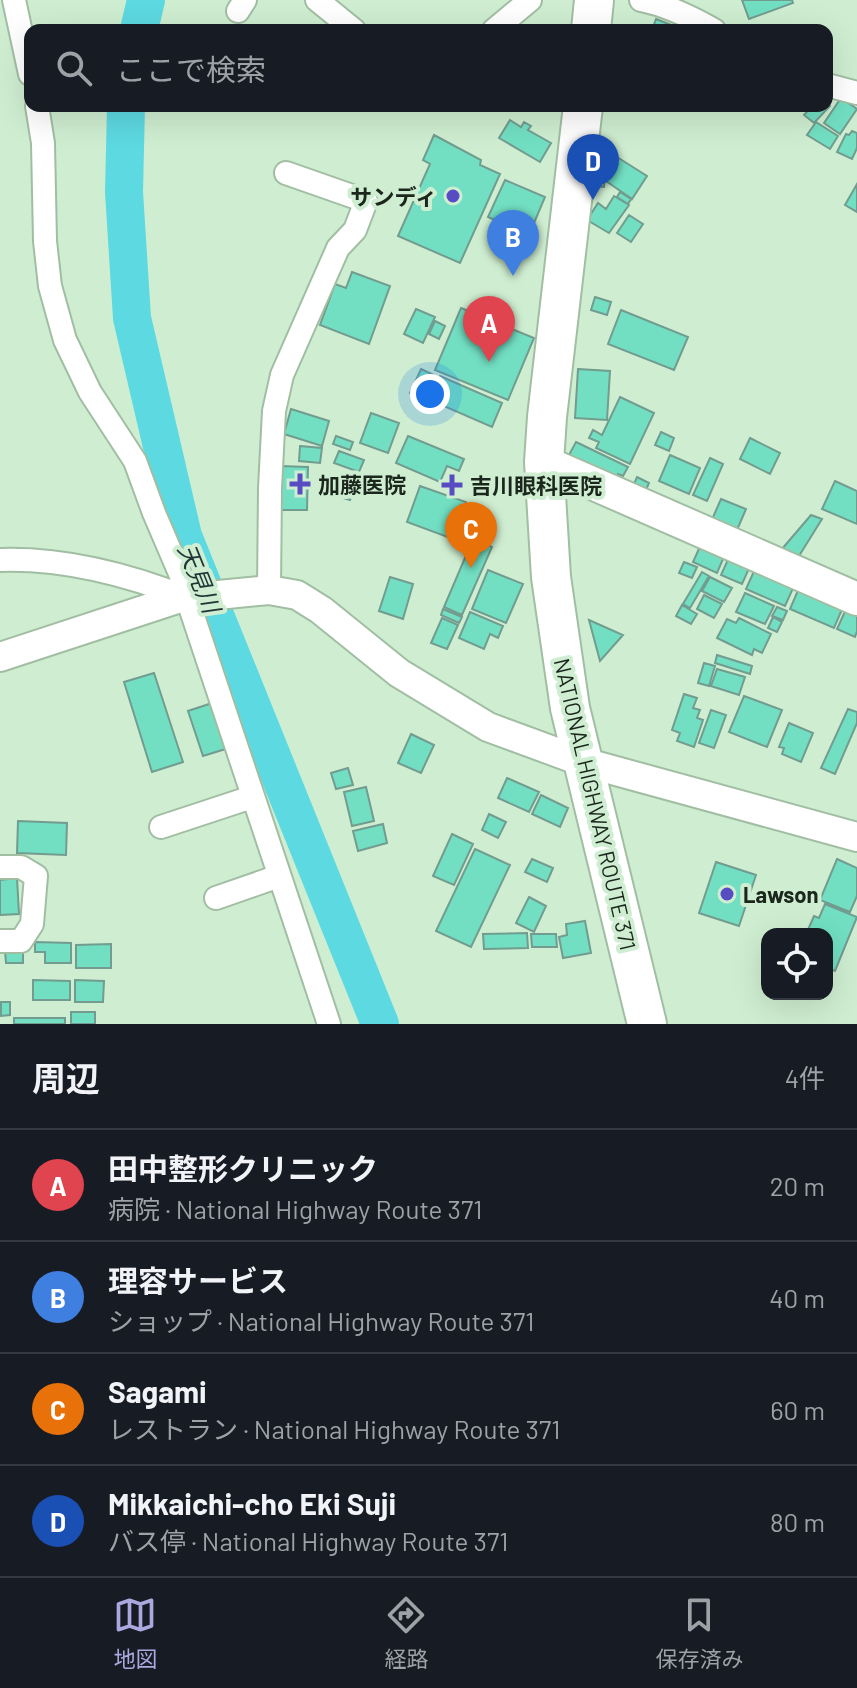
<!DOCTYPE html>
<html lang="ja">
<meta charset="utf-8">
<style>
body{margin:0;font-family:Barlow,"Noto Sans JP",sans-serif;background:#20242c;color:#f1f3f6}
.controls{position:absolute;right:24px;bottom:24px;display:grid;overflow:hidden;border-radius:16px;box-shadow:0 8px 32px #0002}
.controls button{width:72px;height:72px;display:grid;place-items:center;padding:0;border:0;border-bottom:2px solid #363941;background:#171b24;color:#f1f3f6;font:40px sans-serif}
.you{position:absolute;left:430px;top:394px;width:28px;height:28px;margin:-20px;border:6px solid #fff;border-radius:50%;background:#1a73e8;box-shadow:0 0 0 12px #1a73e833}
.badge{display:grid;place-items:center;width:52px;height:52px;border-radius:50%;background:#aca8df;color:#fff;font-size:26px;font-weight:700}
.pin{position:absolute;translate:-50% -66px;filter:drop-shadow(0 2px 4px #0008)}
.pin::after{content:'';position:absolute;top:42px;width:28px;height:24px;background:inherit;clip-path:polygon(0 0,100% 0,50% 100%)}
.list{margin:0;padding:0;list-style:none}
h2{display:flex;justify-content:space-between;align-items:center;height:104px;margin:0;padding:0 32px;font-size:34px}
h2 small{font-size:26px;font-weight:400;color:#9ea1a6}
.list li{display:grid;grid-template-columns:52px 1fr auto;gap:24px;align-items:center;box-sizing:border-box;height:112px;padding:0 32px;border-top:2px solid #363941}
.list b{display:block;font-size:30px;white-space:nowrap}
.list p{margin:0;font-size:26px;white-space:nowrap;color:#9ea1a6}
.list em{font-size:26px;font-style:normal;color:#9ea1a6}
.icon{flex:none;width:44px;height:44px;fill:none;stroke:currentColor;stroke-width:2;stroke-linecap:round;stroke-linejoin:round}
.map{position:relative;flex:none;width:857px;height:1024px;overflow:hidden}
.search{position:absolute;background:#171b24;box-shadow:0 8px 32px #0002;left:24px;right:24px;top:24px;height:88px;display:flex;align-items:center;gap:20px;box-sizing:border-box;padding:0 28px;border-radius:16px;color:#9ea1a6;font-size:30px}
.sheet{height:552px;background:#171b24}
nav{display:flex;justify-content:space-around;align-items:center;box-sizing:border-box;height:112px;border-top:2px solid #363941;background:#171b24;font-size:22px;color:#9ea1a6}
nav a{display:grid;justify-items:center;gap:4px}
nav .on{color:#aca8df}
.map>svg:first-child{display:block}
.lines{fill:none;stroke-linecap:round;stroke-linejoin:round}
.river{stroke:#5dd9e1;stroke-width:38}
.building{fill:#72dfc2;stroke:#729c8f;stroke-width:2}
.minor-casing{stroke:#a1bea3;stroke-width:26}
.tertiary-casing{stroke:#a1bea3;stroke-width:32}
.secondary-casing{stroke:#a1bea3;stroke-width:36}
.trunk-casing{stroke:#a1bea3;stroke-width:42}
.minor{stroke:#fff;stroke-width:22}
.tertiary{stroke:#fff;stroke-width:28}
.secondary{stroke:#fff;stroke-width:32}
.trunk{stroke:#fff;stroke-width:38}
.poi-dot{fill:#584cc3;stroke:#cfeed1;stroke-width:3}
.labels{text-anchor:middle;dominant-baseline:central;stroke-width:8;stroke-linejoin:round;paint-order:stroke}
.poi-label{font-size:22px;font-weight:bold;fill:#1b261c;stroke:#cfeed1;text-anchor:start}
.street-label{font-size:22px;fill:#1b261c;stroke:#cfeed1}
.water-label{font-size:24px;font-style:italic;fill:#1f3536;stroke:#cfeed1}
</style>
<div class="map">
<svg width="857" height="1024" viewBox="0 0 857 1024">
<rect width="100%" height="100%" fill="#cfeed1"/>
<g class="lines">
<path class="river" d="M139,30l7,-30
M126,106l-2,86 8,126 51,218 197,488"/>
</g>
<path class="building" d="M742,0h50l1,3 -44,16z
M656,19l28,11h-32z
M841,98l16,11 -17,25 -16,-11z
M827,103l3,3 -16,17 -10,-8 8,-9h15z
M510,120l11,7 3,-5 7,4 -3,4 23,13 -11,19 -41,-24z
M816,122l22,14 -8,13 -23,-14z
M852,131l5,2v15l-5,11 -15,-7 9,-18 3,1z
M434,135l47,25 -1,5 20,9 -40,89 -62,-27 32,-72 -7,-4z
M599,148l8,1 -3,38 -9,-1z
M617,157l30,19 -15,23 -26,-18 8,-12 -4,-2z
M505,180l40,17 -16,38 -41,-18z
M857,184v28l-12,-7z
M620,192l11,7 -3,5 -11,-7z
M614,196l15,9 -20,28 -22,-13 11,-17 8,6z
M629,215l14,9 -12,18 -14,-9z
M352,272l38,14 -21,58 -49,-19 15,-41 11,4z
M595,297l16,5 -4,13 -16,-5z
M461,308l73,30 -26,62 -73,-30z
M416,309l19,8 -12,26 -19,-9z
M621,310l67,27 -14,33 -66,-26z
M435,321l10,5 -6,13 -10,-5z
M421,369l17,8 -10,23 -18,-7z
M578,369l32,2 -3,49 -32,-2z
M440,376l62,27 -10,24 -62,-27z
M620,397l34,16 -24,51 -34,-16 3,-6 -10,-4 4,-8 9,5z
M291,409l38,12 -7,25 -38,-12z
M371,413l28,10 -11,30 -28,-10z
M661,432l13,6 -5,13 -14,-6z
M336,436l17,6 -3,8 -17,-6z
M408,436l56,23 -5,12 -12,-5 -7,16 -44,-19z
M750,438l30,15 -10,21 -30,-15z
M576,442l52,25 -5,9 -5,-2 -1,4 -48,-23z
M300,446l22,2 -2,15 -21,-2z
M339,451l25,9 -5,12 -25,-9z
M670,455l30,13 -11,26 -30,-13z
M710,458l13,6 -16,37 -14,-6z
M280,466l28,1 -1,43h-28z
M348,474l11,3 -9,23 -10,-3z
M637,477l12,6 -6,14 -12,-6z
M835,481l22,10v33l-35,-15z
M420,486l46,16 -13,37 -46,-17z
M721,499l25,10 -9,21 -27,-6z
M811,515l11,4 -28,45 -18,-8z
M473,539l19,8 -30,68 -18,-8z
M702,542l24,10 -9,21 -24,-11z
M730,555l21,9 -9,20 -21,-9z
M684,562l13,5 -5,11 -13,-5z
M755,569l39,17 -9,20 -39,-17z
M488,570l35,14 -17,39 -34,-14z
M702,572l7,4 -19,32 -7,-4z
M390,577l23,7 -10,35 -24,-8z
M710,577l22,11 -8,14 -22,-11z
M799,588l44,19 -9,21 -44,-19z
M745,593l29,13 -9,18 -29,-12z
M704,595l18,9 -8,14 -17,-9z
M682,605l15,9 -6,10 -15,-8z
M777,607l10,4 -4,9 -11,-4z
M847,607l10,4v20l-2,6 -18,-8z
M443,609l19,8 -3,6 -18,-8z
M470,612l33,14 -5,12 -8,-4 -6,15 -25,-11z
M773,617l9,5 -5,10 -9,-4z
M442,618l16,7 -11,24 -16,-6z
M739,618l32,16 -9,19 -8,-4 -2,6 -35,-17 10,-19 9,4z
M589,620l34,15 -23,26z
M717,655l35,11 -2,8 -35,-11z
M704,663l11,3 -6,20 -11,-3z
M717,669l28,8 -6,18 -28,-9z
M154,673l29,89 -31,10 -28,-90z
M684,694l13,4 -4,10 7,2 -3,8 6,2 -9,27 -17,-6 3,-8 -8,-3z
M744,696l38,14 -15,37 -38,-15z
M218,701l14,46 -29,9 -15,-45z
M848,709l9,3v11l-22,51 -14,-6z
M711,710l15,5 -12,33 -15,-5z
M789,723l24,10 -12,29 -19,-8 2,-6 -5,-1z
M411,734l23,11 -13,28 -23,-10z
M348,768l5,17 -17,4 -5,-16z
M507,778l32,14 -10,20 -31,-14z
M366,787l8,34 -22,5 -8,-34z
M541,795l27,13 -8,19 -28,-13z
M489,814l17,8 -8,16 -16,-8z
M18,821l49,2 -1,32 -49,-2z
M383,824l4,19 -29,8 -5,-20z
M452,834l21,10 -19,41 -21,-9z
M475,849l35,16 -39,82 -35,-16z
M532,859l21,9 -6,14 -22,-10z
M837,859l20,9v28l-7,16 -30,-12z
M716,862l40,13 -17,51 -40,-13z
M17,878l2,36 -19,1v-35z
M529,897l17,9 -12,26 -18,-9z
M825,904l32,13 -22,54 -8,-3v-34h-21l8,-18 5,2z
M585,921l6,32 -28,5 -4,-21 8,-2 -1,-11z
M527,933l1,15 -44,1 -1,-15z
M531,934h25l1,13h-25z
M35,942l36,1v20h-26v-11h-10z
M111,944v24h-35v-23z
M5,951h18v12h-17z
M33,980l37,1v19h-37z
M75,980l29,1 -1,21h-28z
M1,1002h9v13l-9,1z
M71,1012h24v12h-24z
M14,1018h51v6h-51z"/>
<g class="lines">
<g class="minor-casing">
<path id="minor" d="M14,0l16,74
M317,0l37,30
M641,0c26,5 50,17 73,30
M238,11l7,-11
M494,30l36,-30
M827,85l30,8
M37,106l6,37 2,98 5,45 15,54 25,52 45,69 19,52 27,63 6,22 142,426
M0,560c63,-2 129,15 187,38
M269,590l1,-102 4,-77 8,-36 56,-127 17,-18 11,-29 -80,-28
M161,827l91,-30
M0,867h21l15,9 -4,48 -11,17h-21
M216,898l63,-22"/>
</g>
<g class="tertiary-casing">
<path id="tertiary" d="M0,657l177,-58 92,-9 28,5 24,15 78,63 89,54 95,35 274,75"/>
</g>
<g class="secondary-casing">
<path id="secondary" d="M544,462l313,137"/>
</g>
<g class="trunk-casing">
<path id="trunk" d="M591,30l3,-30
M583,106l-36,311 -3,45 7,115 19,131 77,316"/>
</g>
<use href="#minor" class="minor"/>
<use href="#tertiary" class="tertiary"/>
<use href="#secondary" class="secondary"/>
<use href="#trunk" class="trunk"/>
</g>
<g class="poi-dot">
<circle cx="453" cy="196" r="8"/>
<path d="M296 472h8v8h8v8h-8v8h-8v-8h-8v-8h8z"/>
<path d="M448 473h8v8h8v8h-8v8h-8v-8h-8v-8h8z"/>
<circle cx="727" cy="894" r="8"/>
</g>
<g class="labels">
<g class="poi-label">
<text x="437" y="196" text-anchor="end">サンディ</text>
<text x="318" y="484">加藤医院</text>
<text x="470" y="485">吉川眼科医院</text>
<text x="743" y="894">Lawson</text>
</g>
<g class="street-label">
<text transform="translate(596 804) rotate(77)">NATIONAL HIGHWAY ROUTE 371</text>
</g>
<g class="water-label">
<text transform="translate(200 578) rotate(68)">天見川</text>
</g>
</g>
</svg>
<div class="controls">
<button><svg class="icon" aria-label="locate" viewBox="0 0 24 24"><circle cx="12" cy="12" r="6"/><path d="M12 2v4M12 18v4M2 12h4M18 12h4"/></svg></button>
</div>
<div class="you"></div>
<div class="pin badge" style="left:489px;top:362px;background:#e0444e">A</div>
<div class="pin badge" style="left:513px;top:276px;background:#3f7fe0">B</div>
<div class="pin badge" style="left:471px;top:568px;background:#e8710a">C</div>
<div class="pin badge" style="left:593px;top:200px;background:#1a4fb4">D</div>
<div class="search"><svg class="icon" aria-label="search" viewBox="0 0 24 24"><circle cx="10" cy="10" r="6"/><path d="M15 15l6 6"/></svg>ここで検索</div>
</div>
<section class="sheet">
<h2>周辺<small>4件</small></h2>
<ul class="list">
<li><span class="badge" style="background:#e0444e">A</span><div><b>田中整形クリニック</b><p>病院 · National Highway Route 371</p></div><em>20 m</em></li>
<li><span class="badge" style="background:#3f7fe0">B</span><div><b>理容サービス</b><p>ショップ · National Highway Route 371</p></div><em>40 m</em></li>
<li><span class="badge" style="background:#e8710a">C</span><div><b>Sagami</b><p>レストラン · National Highway Route 371</p></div><em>60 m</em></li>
<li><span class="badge" style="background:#1a4fb4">D</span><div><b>Mikkaichi-cho Eki Suji</b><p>バス停 · National Highway Route 371</p></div><em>80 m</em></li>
</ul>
</section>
<nav>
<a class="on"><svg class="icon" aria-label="map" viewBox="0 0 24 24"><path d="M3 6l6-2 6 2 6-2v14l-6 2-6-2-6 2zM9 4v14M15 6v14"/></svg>地図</a>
<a><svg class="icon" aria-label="directions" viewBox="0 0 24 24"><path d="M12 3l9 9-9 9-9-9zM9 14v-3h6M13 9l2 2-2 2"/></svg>経路</a>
<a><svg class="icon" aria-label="saved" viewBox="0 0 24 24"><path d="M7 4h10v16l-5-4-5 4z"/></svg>保存済み</a>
</nav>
